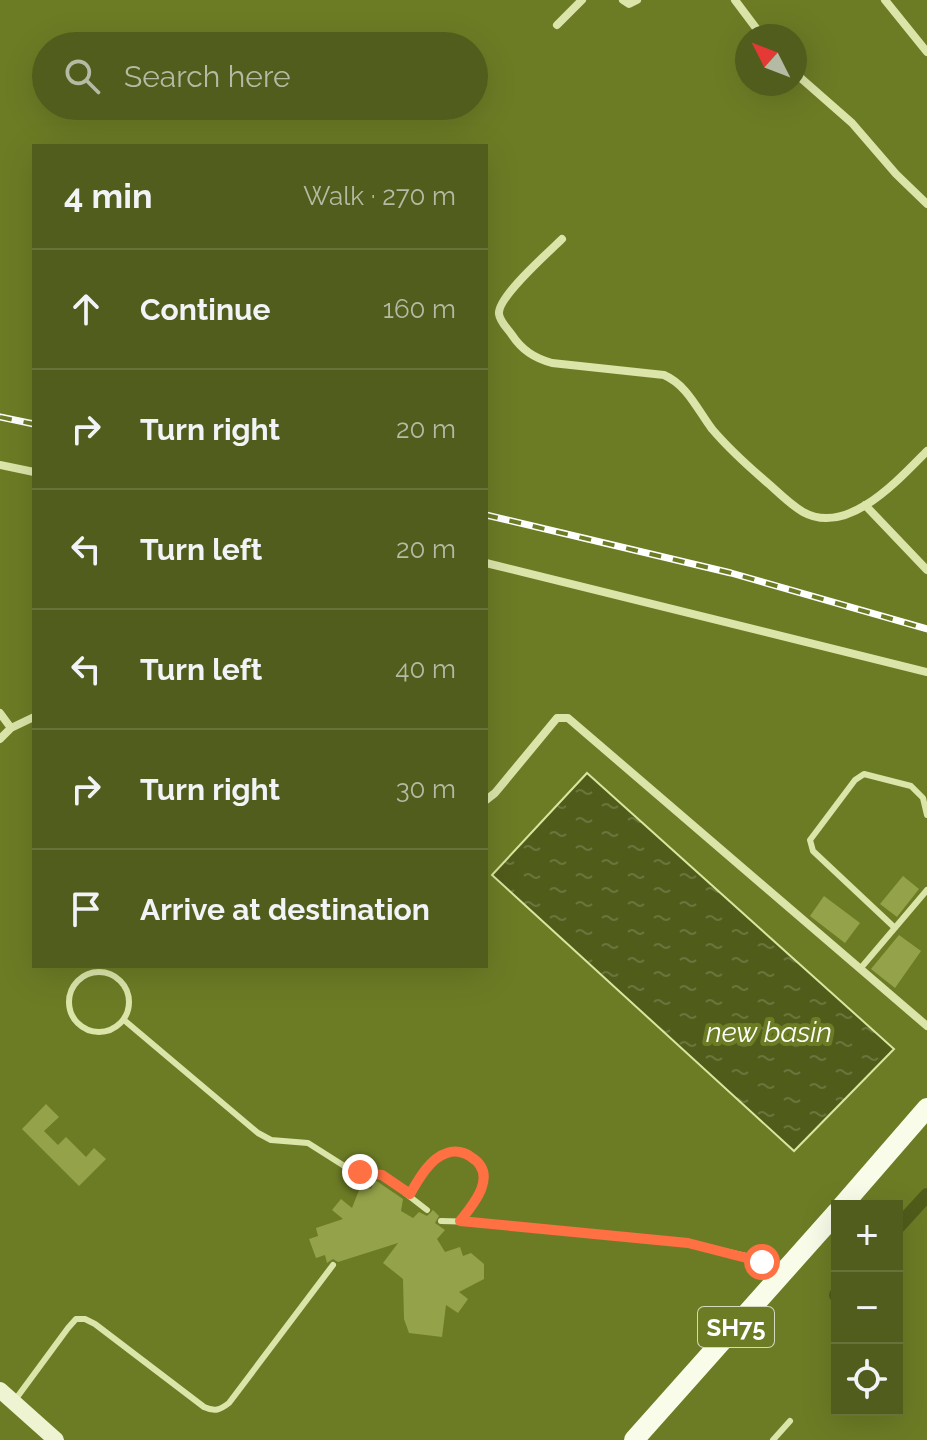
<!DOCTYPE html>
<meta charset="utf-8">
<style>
body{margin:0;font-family:Raleway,sans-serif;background:#576325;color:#f1f3f6}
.controls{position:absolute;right:24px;bottom:24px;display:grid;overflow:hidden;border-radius:0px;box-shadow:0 8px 32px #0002}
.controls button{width:72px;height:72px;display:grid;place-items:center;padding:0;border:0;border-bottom:2px solid #67723b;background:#515d1c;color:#f1f3f6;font:40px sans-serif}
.compass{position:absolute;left:735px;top:24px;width:72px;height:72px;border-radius:50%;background:#515d1c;box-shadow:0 8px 32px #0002;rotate:312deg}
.stop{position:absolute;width:24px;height:24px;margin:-18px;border:6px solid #ff7043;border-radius:50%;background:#fff}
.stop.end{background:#ff7043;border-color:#fff;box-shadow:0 2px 8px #0008}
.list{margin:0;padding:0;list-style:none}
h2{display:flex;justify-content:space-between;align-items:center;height:104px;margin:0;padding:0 32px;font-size:34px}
h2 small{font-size:26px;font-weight:400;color:#b4baa3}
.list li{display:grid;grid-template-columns:52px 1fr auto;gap:24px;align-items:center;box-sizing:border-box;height:120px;padding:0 32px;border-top:2px solid #67723b}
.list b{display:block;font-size:30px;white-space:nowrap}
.list em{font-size:26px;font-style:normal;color:#b4baa3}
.icon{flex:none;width:44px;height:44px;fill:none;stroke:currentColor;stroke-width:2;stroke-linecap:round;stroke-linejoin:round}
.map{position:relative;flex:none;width:927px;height:1440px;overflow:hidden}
.search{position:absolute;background:#515d1c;box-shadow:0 8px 32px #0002;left:32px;top:32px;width:456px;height:88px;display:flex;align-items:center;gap:20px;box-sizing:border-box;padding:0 28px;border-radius:44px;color:#b4baa3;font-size:30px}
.panel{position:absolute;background:#515d1c;box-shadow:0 8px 32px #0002;left:32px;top:144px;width:456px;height:824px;border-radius:0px}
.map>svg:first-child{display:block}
.water{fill:url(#water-ripples);stroke:#dae59e;stroke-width:2}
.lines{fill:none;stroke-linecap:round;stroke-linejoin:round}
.canal{stroke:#505c1a;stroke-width:14}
.building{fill:#94a349}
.service{stroke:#dbe5a9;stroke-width:6}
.minor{stroke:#dbe5a9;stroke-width:8}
.secondary{stroke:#eef4d2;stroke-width:16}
.primary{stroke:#f8fce9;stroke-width:20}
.rail-casing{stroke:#fff;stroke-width:7}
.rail{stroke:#6c7c25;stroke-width:4;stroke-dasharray:12;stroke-linecap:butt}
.route{stroke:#ff7043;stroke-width:10}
.labels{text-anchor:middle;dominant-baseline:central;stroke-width:8;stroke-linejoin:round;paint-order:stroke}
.shield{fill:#6c7c25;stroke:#d3d8be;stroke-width:2}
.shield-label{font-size:24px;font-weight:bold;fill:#fff}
.water-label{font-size:28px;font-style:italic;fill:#fcfdf8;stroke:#6c7c25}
</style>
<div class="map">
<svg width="927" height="1440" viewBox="0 0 927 1440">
<defs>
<pattern id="water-ripples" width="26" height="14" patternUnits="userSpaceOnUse" patternTransform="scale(2)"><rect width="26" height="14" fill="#505c1a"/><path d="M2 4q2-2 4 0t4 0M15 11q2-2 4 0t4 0" fill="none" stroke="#6a743c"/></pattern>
</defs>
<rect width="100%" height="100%" fill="#6c7c25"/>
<path class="water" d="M587,773l307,276 -100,102 -302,-276z"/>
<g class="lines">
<path class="canal" d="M897,1228l30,-33
M836,1295h1"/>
</g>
<path class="building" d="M903,876l16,13 -22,28 -17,-13z
M824,896l36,27 -15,20 -35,-27z
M899,935l22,16 -26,37 -24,-19z
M46,1104l13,13 -15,14 14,14 8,-8 20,20 8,-9 12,11 -27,27 -57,-57z
M375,1180l28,19 -2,12 12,7 6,-6 8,4 6,-6 6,6 -4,7 10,7 -8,9 8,13 15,-5 3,9 8,-3 13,11v15l-25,13 9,7 -10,14 -12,-8 -4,32 -33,-4 -5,-14 -1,-40 -20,-16 15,-20 -60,19 -5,-3 -6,4 -2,-8 -9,3 -7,-19 9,-3 -2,-8 27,-9 -11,-9 9,-11 11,9 9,-23 10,4z"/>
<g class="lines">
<path class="service" d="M895,928l-82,-77 -3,-11 45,-60 9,-6 47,12 12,12 4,17
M860,969l67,-79
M69 1002a30 30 0 1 1 60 0a30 30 0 1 1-60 0Z
M124,1020l134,113 13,7 37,3 41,26 33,6 45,35
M410,1194c9,-14 20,-36 37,-41 8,-3 18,0 24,4 28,17 3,47 -11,64
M441,1221l37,1 210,21 58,13 16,6 17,12
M15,1400l53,-72 8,-9h9l10,5 109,83c11,5 16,3 25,-4l104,-138
M773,1440l17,-19"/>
<path class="minor" d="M623,0l6,4 8,-4
M735,0l27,36
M885,0l42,52
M557,25l25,-25
M795,73l57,50 44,51 31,30
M562,239c-13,13 -65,58 -63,75 1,8 9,15 13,21 10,15 22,23 40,28l112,12c23,10 33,34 48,54 17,20 38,39 58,56 10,9 21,20 33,27 45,25 96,-33 124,-61
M0,465l34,7
M865,505l62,65
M486,563l441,109
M0,713l11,15
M0,739l11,-11 23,-11
M486,800l9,-7 62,-75h11l359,308"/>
<path class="secondary" d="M0,1390l56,50"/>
<path class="primary" d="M842,1206l85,-98
M634,1440l203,-228"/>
<g class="rail-casing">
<path id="rail" d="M0,417l34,7
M486,515l245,58 196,56"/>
</g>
<use href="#rail" class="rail"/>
</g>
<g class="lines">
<path class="route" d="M360,1172l22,3 28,19c8,-14 20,-36 37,-41 8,-3 18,-1 24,4 28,17 3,47 -11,64l228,22 74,19"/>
</g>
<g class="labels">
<rect class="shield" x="698" y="1307" width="76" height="40" rx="6"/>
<g class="shield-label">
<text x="736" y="1327">SH75</text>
</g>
<g class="water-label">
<text x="769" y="1032">new basin</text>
</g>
</g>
</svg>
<div class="controls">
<button>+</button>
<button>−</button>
<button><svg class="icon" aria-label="locate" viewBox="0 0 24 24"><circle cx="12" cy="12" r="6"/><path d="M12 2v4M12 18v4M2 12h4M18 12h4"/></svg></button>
</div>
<svg class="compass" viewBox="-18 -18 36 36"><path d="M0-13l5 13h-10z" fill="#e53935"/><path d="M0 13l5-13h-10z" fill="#b4baa3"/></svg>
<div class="stop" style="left:762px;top:1262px"></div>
<div class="stop end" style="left:360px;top:1172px"></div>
<div class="search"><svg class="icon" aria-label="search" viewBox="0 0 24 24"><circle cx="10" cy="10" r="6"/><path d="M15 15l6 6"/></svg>Search here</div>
<section class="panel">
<h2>4 min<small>Walk · 270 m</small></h2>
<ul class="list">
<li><svg class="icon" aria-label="ahead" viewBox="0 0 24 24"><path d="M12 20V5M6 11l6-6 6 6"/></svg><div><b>Continue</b></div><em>160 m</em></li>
<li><svg class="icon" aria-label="right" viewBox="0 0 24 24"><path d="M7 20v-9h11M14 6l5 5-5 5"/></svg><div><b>Turn right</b></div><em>20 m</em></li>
<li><svg class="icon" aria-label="left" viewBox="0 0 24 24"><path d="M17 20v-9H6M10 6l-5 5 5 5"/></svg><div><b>Turn left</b></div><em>20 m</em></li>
<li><svg class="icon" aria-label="left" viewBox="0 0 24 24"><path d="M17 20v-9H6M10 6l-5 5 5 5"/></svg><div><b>Turn left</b></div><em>40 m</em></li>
<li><svg class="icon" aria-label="right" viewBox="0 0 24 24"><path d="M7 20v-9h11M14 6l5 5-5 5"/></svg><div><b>Turn right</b></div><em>30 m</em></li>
<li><svg class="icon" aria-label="arrive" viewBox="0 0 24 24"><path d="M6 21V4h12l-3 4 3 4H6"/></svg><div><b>Arrive at destination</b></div></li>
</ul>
</section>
</div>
